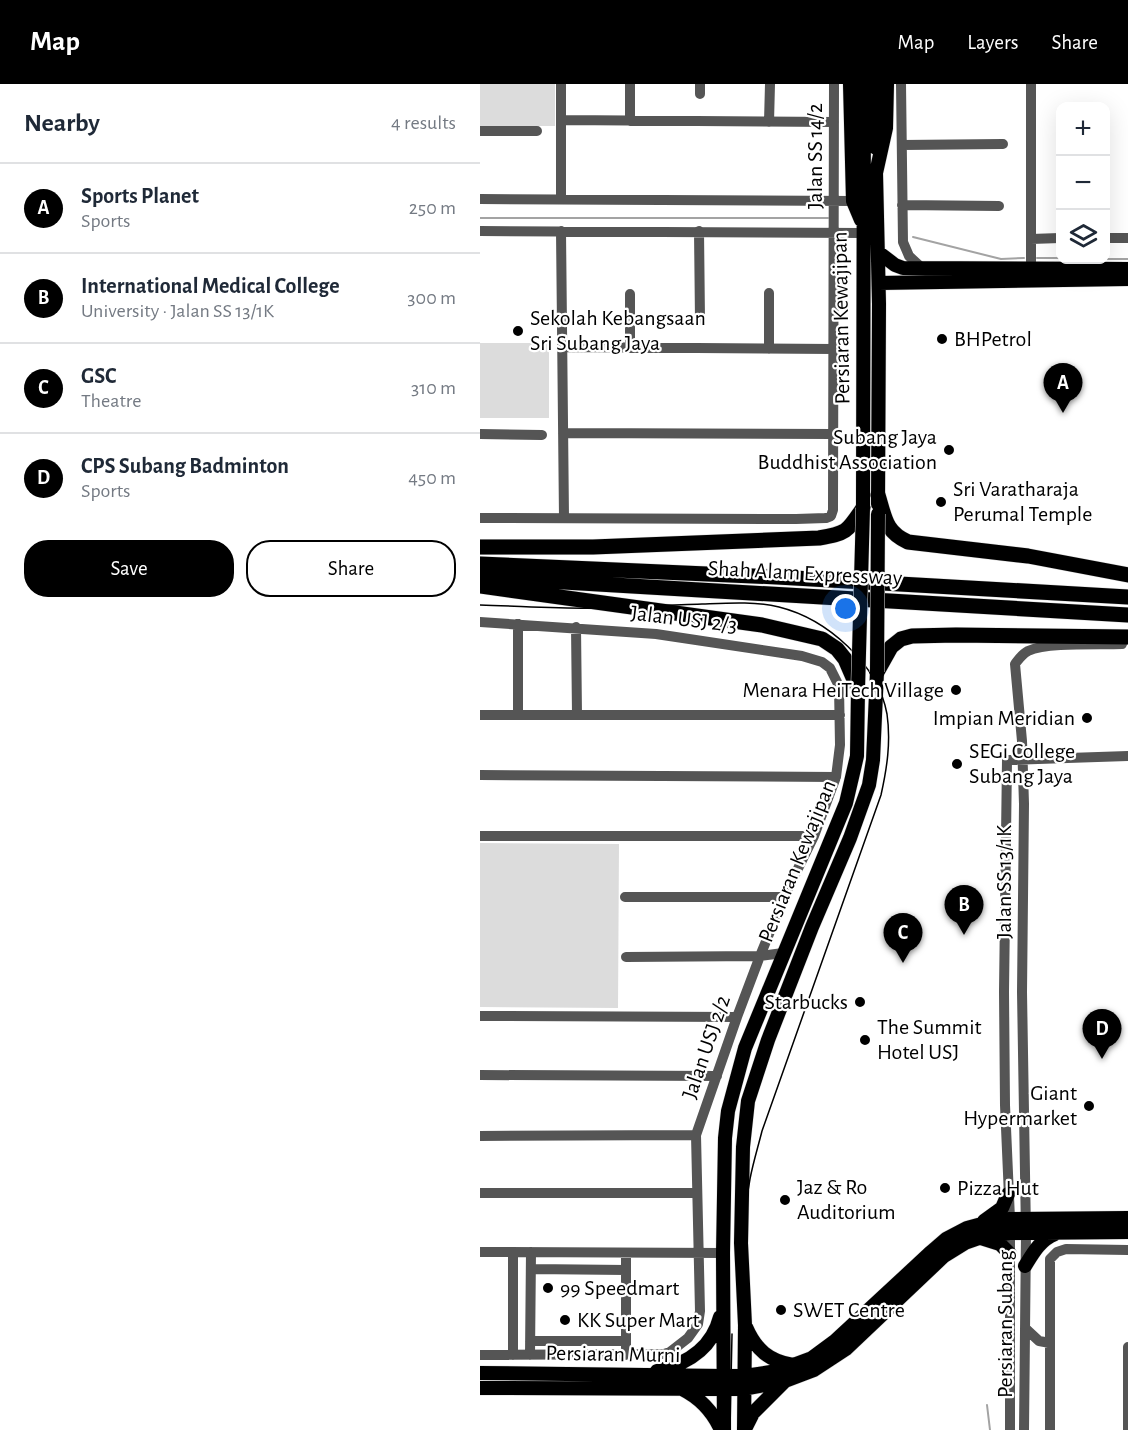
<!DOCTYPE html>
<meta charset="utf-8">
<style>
body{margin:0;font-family:"Alegreya Sans",sans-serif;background:#f6f6f7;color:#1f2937}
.controls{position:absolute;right:18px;top:18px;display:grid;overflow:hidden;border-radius:12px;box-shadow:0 6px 24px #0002}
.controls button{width:54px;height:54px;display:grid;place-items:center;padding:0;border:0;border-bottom:2px solid #e0e1e3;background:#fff;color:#1f2937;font:30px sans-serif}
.you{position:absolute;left:366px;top:525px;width:21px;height:21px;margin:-15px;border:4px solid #fff;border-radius:50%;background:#1a73e8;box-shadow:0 0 0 9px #1a73e833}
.badge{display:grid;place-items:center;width:39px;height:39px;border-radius:50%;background:#000;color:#fff;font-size:20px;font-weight:700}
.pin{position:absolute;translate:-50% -50px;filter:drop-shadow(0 2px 3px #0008)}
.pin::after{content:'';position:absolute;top:32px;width:21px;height:18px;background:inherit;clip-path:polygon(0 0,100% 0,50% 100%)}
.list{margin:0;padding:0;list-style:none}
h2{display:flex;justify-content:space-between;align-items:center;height:78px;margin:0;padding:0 24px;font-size:26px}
h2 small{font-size:20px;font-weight:400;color:#747a83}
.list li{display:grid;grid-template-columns:39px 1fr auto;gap:18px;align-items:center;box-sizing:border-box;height:90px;padding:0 24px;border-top:2px solid #e0e1e3}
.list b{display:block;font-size:22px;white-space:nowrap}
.list p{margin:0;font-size:20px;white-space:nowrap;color:#747a83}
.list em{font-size:20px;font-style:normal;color:#747a83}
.actions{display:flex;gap:12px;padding:18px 24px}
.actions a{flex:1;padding:14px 0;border:2px solid #000;border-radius:24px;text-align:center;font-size:21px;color:#000}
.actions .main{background:#000;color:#fff}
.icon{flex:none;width:33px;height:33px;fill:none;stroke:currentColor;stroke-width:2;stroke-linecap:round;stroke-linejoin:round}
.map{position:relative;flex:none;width:648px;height:1346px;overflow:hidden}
header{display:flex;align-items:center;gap:36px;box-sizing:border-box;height:84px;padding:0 30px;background:#000;color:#fff}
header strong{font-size:28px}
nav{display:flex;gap:33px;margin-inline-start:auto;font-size:21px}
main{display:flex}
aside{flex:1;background:#fff}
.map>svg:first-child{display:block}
.green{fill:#dcdcdc}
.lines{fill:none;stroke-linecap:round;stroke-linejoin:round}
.stream{stroke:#a3a3a3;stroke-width:2}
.major-casing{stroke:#dbdbdb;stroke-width:15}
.highway-casing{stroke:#dbdbdb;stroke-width:16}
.minor{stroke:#555;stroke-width:10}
.major{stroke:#000;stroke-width:14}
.highway{stroke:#000;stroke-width:15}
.tram{stroke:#000;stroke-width:1.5}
.major-bridge-casing{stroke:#dbdbdb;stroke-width:15;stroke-linecap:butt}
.major-bridge{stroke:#000;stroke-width:14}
.poi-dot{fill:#000;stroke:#fff;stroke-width:2}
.labels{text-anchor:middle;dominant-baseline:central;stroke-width:4.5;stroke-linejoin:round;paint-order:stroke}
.street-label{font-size:22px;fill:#000;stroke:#fff}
.poi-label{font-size:22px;fill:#000;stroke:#fff;text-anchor:start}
</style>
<header>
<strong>Map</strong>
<nav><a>Map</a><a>Layers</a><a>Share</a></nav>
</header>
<main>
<aside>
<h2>Nearby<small>4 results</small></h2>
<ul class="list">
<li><span class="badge">A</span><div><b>Sports Planet</b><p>Sports</p></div><em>250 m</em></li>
<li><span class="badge">B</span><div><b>International Medical College</b><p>University · Jalan SS 13/1K</p></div><em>300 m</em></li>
<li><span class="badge">C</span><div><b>GSC</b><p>Theatre</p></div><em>310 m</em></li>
<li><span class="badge">D</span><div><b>CPS Subang Badminton</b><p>Sports</p></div><em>450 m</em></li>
</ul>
<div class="actions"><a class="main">Save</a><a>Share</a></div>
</aside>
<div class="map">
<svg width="648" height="1346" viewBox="0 0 648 1346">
<rect width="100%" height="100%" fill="#fff"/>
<path class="green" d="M0,0h75v42h-75z
M0,259h69v75h-69z
M0,759l139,1 -1,164 -138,-1z"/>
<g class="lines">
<path class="stream" d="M0,134h348
M433,153l88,22 23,-1
M557,174h23
M626,175h22
M507,1321l3,25"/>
<g class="major-casing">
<path id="major" d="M370,0l3,117 8,19
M396,0v64
M398,168l17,13 8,3 225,1
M399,199l249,-4
M398,420l1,-200 -3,-131 10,-45 1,-44
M383,424l1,-424
M504,1137l18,-13 6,-14
M501,1154l19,6 10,10
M545,1182c8,-13 15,-26 30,-32
M266,1243c10,23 23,34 47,38
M177,1287c30,-7 55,-22 63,-54
M0,1289l244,3h21l32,-5 35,-13 23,-17 96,-89 15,-13 21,-11 22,-6 21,-3 118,-1
M0,1304l264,1 41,-8 29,-11 32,-21 98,-93 21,-13 20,-7 25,-3 118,-1
M202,1305c18,9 31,23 39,41
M266,1343l7,-14 32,-32
M244,1346l-1,-177 2,-115 3,-27 17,-63 101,-245 11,-47 1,-67
M264,1346l1,-105 -4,-82 2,-96 5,-46 20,-61 44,-113 38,-89 19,-53 4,-25 4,-88"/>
</g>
<g class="highway-casing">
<path id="highway" d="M398,411c7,22 7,37 30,47l120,14 100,19
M0,463h113l226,-9c28,-5 28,-6 44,-30
M0,480l297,13 351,20
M0,493l648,38
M0,502l282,39 60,14 15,10 8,10 13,30
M397,588l14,-25 10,-8 11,-3 44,-1 172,2"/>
</g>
<path class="minor" d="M150,0v37
M220,0v10
M421,0l2,158 6,14 14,13
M81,36l273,2
M289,38l1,-38
M0,47h57
M422,61l101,-1
M0,115l373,2
M81,115v-115
M422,121l97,1
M0,147l383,2
M81,147l3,287
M219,147l1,89
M626,154h22
M551,155l29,-1
M551,184v-184
M289,209v56
M82,263l272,2
M150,264v-54
M83,349l271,1
M0,350l62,1
M0,434l316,1 30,-1 5,-2 2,-6 1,-426
M0,538l176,12 146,22 20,6 8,6 9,18 1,59 -4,32 -22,59 -30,61 -24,59 -23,61 -41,118 4,176 -2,13 -10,14 -18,14 -6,2 -184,1
M38,540v91
M96,543l1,88
M0,631h360
M0,691l356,2
M0,752h334
M145,813h159
M146,873l134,-1 23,-3
M0,932l257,1
M0,991l237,1
M0,1052l216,-1
M0,1109h217
M0,1168l243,1
M146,1169v102
M51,1185l95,1
M545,1244l14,13 11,2
M50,1257h96
M33,1271v-103
M50,1271l1,-103
M530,1346v-211l-5,-114 -1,-113 3,-232 121,-4
M544,1346l2,-197 -4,-241 2,-188 -2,-63 -7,-77c4,-5 7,-10 13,-13 20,-9 70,-6 94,-7
M570,1346v-171l7,-7 9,-3 62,1
M648,1346v-83"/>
<use href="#major" class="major"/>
<use href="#highway" class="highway"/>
<path class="tram" d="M0,521c41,1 82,4 123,3 33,-1 66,-3 99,-4 25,-1 53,-3 77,3 48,12 99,57 108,107 4,28 0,54 -6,81l-119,336c-4,16 -9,32 -12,48 -16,82 -10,168 -9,251
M250,1346l2,-96"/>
<g class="major-bridge-casing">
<path id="major-bridge" d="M397,588l1,-158
M378,605l5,-181"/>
</g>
<use href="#major-bridge" class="major-bridge"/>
</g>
<g class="poi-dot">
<circle cx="38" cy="247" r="6"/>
<circle cx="462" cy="255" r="6"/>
<circle cx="469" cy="366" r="6"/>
<circle cx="461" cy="418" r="6"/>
<circle cx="476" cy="606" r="6"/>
<circle cx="607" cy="634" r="6"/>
<circle cx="477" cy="680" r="6"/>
<circle cx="380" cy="918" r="6"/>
<circle cx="385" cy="956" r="6"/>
<circle cx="609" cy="1022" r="6"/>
<circle cx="465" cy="1104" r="6"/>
<circle cx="305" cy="1116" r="6"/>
<circle cx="68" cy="1204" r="6"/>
<circle cx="301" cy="1226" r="6"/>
<circle cx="85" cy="1236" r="6"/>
</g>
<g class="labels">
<g class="street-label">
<text transform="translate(335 72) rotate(-90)">Jalan SS 14/2</text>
<text transform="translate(361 234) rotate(-91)">Persiaran Kewajipan</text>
<text transform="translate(325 489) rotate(3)">Shah Alam Expressway</text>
<text transform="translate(204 535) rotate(7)">Jalan USJ 2/3</text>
<text transform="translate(317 777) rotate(-68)">Persiaran Kewajipan</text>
<text transform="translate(524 798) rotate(-90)">Jalan SS 13/1K</text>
<text transform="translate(226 963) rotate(-71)">Jalan USJ 2/2</text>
<text transform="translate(525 1240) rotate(-90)">Persiaran Subang</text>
<text transform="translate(133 1270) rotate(1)">Persiaran Murni</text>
</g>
<g class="poi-label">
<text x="50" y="234">Sekolah Kebangsaan<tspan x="50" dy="25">Sri Subang Jaya</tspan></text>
<text x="474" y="255">BHPetrol</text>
<text x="457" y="353" text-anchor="end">Subang Jaya<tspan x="457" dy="25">Buddhist Association</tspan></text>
<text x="473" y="405">Sri Varatharaja<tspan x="473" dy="25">Perumal Temple</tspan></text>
<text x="464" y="606" text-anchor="end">Menara HeiTech Village</text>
<text x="595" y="634" text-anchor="end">Impian Meridian</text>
<text x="489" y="667">SEGi College<tspan x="489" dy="25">Subang Jaya</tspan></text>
<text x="368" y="918" text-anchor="end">Starbucks</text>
<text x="397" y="943">The Summit<tspan x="397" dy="25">Hotel USJ</tspan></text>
<text x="597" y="1009" text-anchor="end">Giant<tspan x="597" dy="25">Hypermarket</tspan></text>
<text x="317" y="1103">Jaz &amp; Ro<tspan x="317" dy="25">Auditorium</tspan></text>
<text x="477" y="1104">Pizza Hut</text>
<text x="80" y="1204">99 Speedmart</text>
<text x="313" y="1226">SWET Centre</text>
<text x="97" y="1236">KK Super Mart</text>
</g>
</g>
</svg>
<div class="controls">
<button>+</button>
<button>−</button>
<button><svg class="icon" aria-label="layers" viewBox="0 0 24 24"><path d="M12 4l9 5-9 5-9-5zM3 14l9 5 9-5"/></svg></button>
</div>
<div class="you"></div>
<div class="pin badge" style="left:583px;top:329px">A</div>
<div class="pin badge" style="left:484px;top:851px">B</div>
<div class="pin badge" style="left:423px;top:879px">C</div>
<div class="pin badge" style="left:622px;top:975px">D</div>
</div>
</main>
